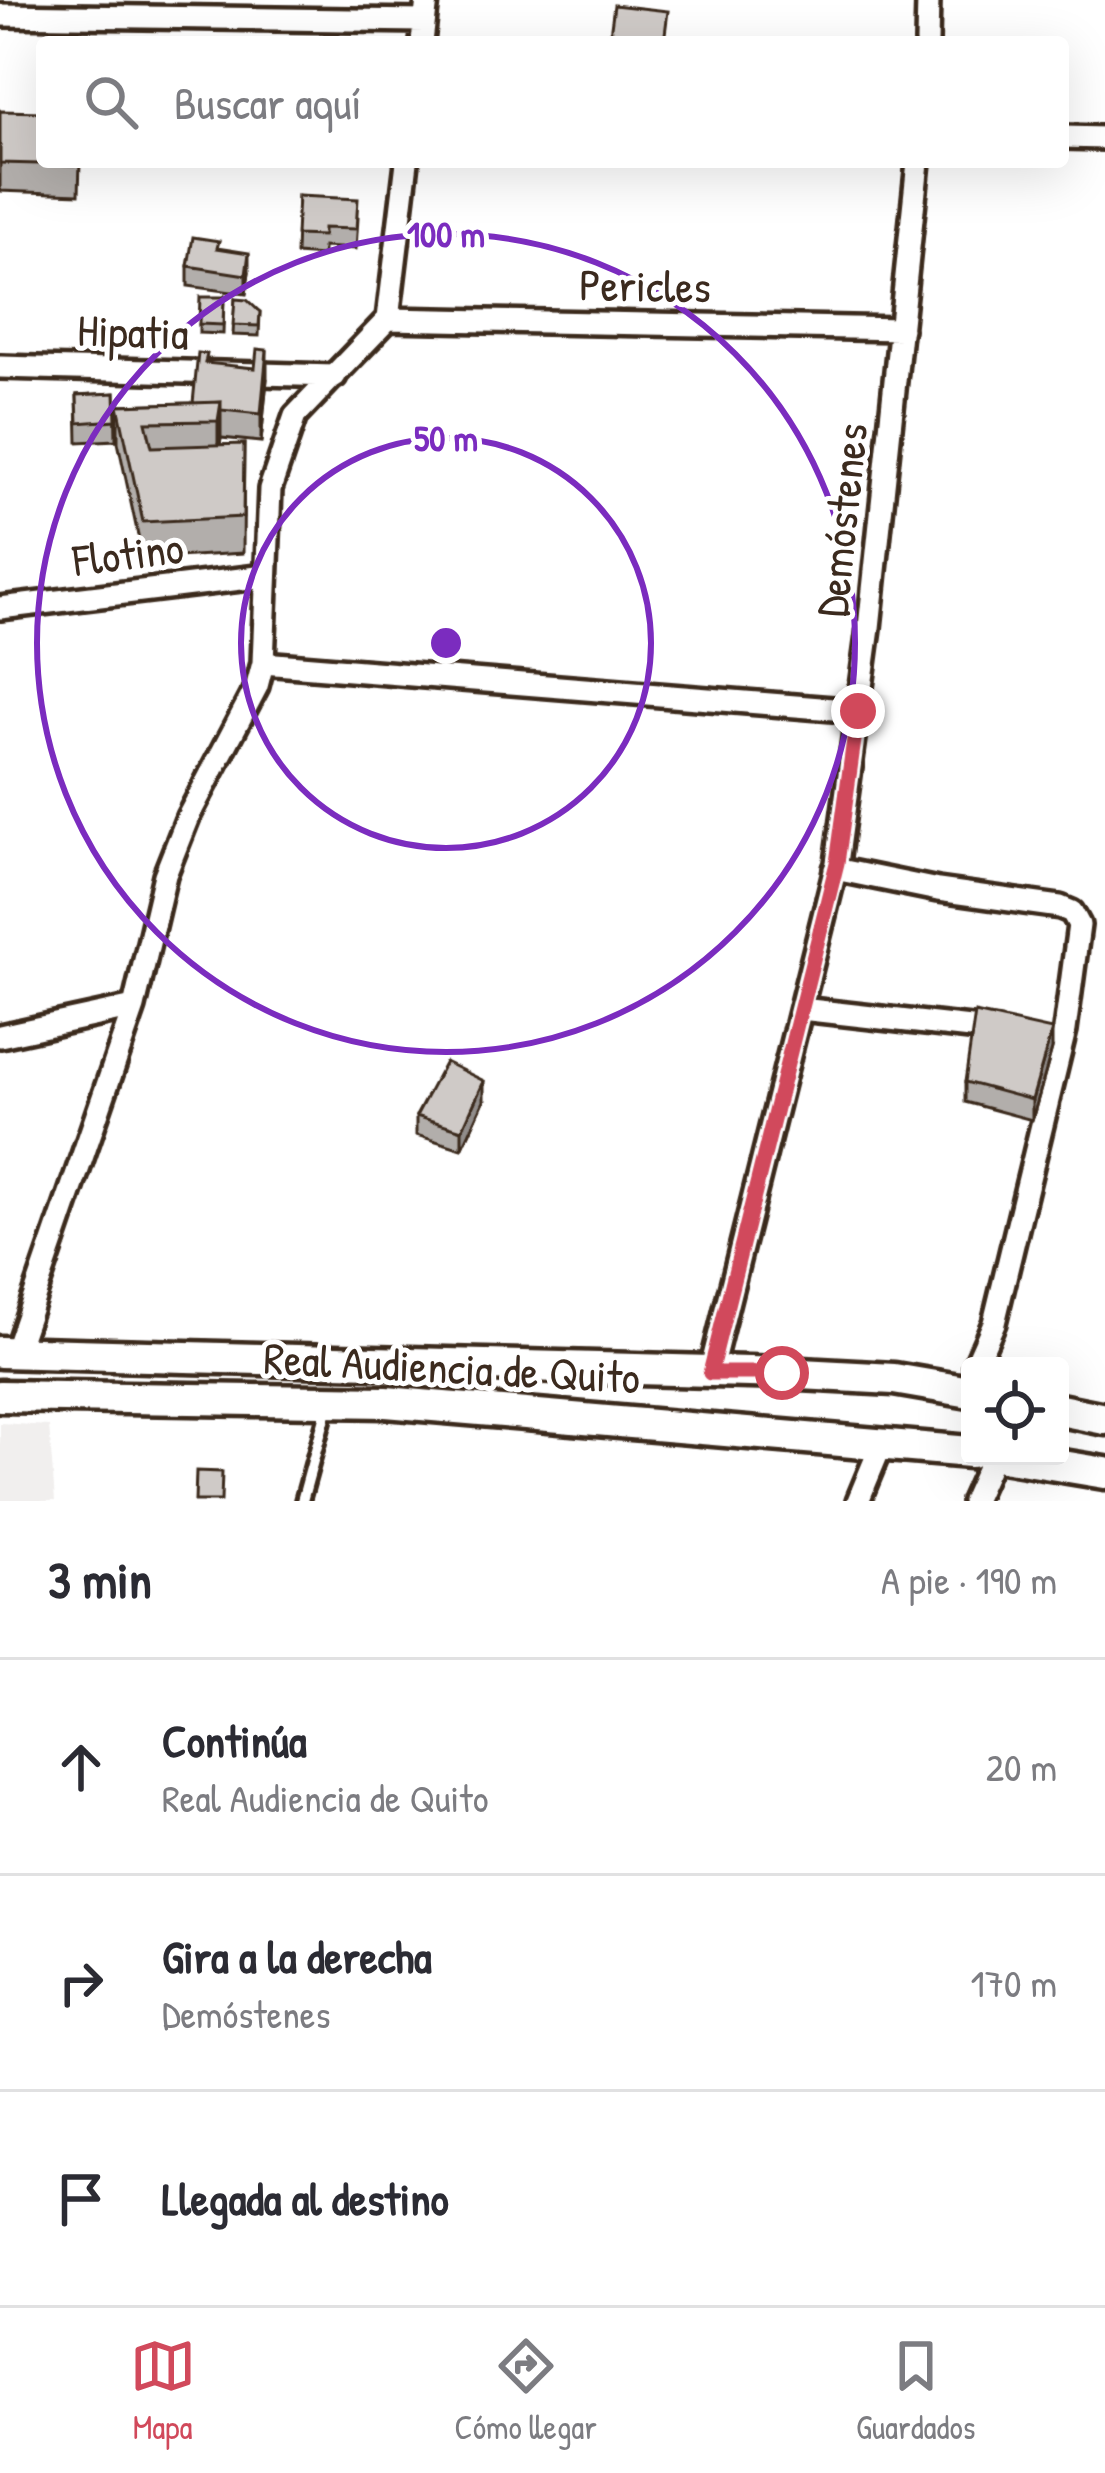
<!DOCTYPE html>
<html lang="es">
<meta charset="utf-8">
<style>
body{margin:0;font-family:"Patrick Hand",sans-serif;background:#f7f7f7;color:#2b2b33}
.controls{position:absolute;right:36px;bottom:36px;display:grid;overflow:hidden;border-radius:12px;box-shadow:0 12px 48px #0002}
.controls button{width:108px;height:108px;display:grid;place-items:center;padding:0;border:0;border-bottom:3px solid #e1e1e2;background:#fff;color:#2b2b33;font:60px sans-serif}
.stop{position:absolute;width:36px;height:36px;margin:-27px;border:9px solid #d1495b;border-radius:50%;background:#fff}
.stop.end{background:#d1495b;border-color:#fff;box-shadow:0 3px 12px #0008}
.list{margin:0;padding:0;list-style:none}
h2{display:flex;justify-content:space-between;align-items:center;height:156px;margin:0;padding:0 48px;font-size:51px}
h2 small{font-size:39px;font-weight:400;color:#7c7c81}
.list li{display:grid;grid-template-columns:78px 1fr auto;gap:36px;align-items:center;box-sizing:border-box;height:216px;padding:0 48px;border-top:3px solid #e1e1e2}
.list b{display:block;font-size:45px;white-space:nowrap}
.list p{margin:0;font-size:39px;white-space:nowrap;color:#7c7c81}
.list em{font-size:39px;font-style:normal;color:#7c7c81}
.icon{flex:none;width:66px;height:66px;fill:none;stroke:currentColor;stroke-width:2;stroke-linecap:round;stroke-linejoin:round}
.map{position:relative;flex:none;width:1105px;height:1501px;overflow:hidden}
.search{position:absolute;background:#fff;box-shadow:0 12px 48px #0002;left:36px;right:36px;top:36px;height:132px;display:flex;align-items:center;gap:30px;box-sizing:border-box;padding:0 42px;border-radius:12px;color:#7c7c81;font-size:45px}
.sheet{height:804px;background:#fff}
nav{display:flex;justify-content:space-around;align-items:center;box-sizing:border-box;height:168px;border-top:3px solid #e1e1e2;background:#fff;font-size:33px;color:#7c7c81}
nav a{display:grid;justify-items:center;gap:6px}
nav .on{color:#d1495b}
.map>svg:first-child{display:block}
.built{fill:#f1efee}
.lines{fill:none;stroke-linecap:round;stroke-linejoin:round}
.service-casing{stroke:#3b2a1e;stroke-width:20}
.minor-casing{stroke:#3b2a1e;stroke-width:30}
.secondary-casing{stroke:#3b2a1e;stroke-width:39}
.service{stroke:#fff;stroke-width:10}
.minor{stroke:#fff;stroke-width:21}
.secondary{stroke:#fff;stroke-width:30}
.wall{fill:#b2aeab;stroke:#3b2a1e;stroke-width:3}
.shaded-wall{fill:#918d8b;stroke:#3b2a1e;stroke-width:3}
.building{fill:#cfcac7;stroke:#3b2a1e;stroke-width:3}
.route{stroke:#d1495b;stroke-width:15}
.ring{fill:none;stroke:#7b2cbf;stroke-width:6}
.labels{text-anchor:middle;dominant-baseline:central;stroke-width:10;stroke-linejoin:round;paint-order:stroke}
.street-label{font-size:45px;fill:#3b2a1e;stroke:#fff}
.centre{fill:#7b2cbf;stroke:#fff;stroke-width:6}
.ring-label{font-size:36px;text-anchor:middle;font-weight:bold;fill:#7b2cbf;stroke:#fff;stroke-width:10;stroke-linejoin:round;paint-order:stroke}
</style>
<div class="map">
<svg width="1105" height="1501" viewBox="0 0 1105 1501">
<rect width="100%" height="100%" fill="#fff"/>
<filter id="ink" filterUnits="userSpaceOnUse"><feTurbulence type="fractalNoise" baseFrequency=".00833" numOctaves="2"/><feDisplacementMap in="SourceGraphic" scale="24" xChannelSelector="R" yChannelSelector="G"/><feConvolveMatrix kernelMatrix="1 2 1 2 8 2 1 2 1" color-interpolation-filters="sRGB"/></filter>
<g filter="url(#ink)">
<path class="built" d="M0,1423l49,3 6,75h-55z"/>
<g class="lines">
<g class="service-casing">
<path id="service" d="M302,1501l26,-95"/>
</g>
<g class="minor-casing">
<path id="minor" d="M0,15l424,6
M422,42l5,-42
M927,42l1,-42
M1063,137l42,1
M388,319l513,10
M0,367l335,9
M0,608l266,-32
M263,663l595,48
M835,869l103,21 122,17 12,5 7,13 -14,105 -71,293 -19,43
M801,1009l196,22
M0,1036l134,-29
M15,1353l119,-346 31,-132 23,-58 69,-131 6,-23 7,-174 25,-73 93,-97 19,-157
M710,1373l127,-510 32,-235 49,-466
M858,1501l24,-58
M973,1501l20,-45"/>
</g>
<g class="secondary-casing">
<path id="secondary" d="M0,1352l782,21 112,6 76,13
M0,1396l386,6 584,50
M1060,1410l45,9
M1002,1456l103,17"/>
</g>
<use href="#service" class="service"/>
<use href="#minor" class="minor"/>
<use href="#secondary" class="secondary"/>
</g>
<path class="wall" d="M0,111l42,51h38l-1,32 -79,-3z
M298,196l60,22 -2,31 -33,-2v9l-27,-2z
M188,266l61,6 -3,22 -58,-8z
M224,297l-1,37 -24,-1v-9z
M235,299l25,13 -1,24 -26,-1z
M207,363l60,16 -6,63 -40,-4 -1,7 24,-1 -1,109 -100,6 -25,-117v-37l75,-2z
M115,393l1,47 -38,2 -1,-47z
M1052,1049l-20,71 -67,-18v-20z
M484,1101l-22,48 -46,-14v-19z"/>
<path class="shaded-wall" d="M249,253v19l-3,22v-19z
M267,350v29l-6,63v-28z
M221,402v37l-3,19v-37z
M1052,1030v19l-20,71v-20z
M484,1081v20l-22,48v-19z"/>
<path class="building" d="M614,5l54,6 -4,31h-55z
M0,111l42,1v50h37v3l-79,-2z
M298,196l60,3 -2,30 -33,-1v8l-27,-1z
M193,237l26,4 -2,7 32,5 -3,22 -58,-9z
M200,297h24l-1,28 -24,-1z
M235,299l12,1 13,12 -1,14 -26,-1z
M257,349l10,1 -6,64 -40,-4v-8l-28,1 5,-50 9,1 -2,9 50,5z
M115,393l1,27 -38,3 -1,-28z
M221,402l-3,19 -72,1 6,25 92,-3 -1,73 -100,5 -25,-117z
M975,1013l77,17 -20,70 -67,-18z
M445,1062l39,19 -22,49 -46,-14z
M196,1471l26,1 -1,29h-26z"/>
</g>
<g class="lines" filter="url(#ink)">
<path class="route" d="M782,1373h-72l127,-510 21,-152"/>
</g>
<g class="ring">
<circle cx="446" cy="643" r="205"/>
<circle cx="446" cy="643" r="409"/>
</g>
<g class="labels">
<g class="street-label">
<text transform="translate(645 285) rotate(1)">Pericles</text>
<text transform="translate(133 331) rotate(2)">Hipatia</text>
<text transform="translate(841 520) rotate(-84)">Demóstenes</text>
<text transform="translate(128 553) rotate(-7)">Flotino</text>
<text transform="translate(452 1367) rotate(3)">Real Audiencia de Quito</text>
</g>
</g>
<circle cx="446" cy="643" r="18" class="centre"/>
<g class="ring-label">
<text x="446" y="247">100 m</text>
<text x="446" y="451">50 m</text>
</g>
</svg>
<div class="controls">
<button><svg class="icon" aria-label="locate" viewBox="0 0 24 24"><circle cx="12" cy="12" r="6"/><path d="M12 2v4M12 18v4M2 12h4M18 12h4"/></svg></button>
</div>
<div class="stop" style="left:782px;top:1373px"></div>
<div class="stop end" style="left:858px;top:711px"></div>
<div class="search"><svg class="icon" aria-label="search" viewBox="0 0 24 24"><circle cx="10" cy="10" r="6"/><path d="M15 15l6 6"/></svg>Buscar aquí</div>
</div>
<section class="sheet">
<h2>3 min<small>A pie · 190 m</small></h2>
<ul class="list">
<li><svg class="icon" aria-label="ahead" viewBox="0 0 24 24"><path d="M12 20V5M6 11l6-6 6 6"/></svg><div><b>Continúa</b><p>Real Audiencia de Quito</p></div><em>20 m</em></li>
<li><svg class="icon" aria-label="right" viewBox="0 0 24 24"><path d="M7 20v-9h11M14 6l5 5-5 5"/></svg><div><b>Gira a la derecha</b><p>Demóstenes</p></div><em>170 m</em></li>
<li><svg class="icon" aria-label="arrive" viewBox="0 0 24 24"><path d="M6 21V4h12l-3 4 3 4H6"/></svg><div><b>Llegada al destino</b></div></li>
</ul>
</section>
<nav>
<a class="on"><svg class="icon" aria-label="map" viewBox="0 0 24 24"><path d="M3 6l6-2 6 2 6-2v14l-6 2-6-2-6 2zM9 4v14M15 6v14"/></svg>Mapa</a>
<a><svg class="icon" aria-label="directions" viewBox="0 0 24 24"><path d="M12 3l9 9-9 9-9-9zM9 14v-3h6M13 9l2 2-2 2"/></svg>Cómo llegar</a>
<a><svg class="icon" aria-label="saved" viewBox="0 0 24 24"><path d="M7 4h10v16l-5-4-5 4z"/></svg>Guardados</a>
</nav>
